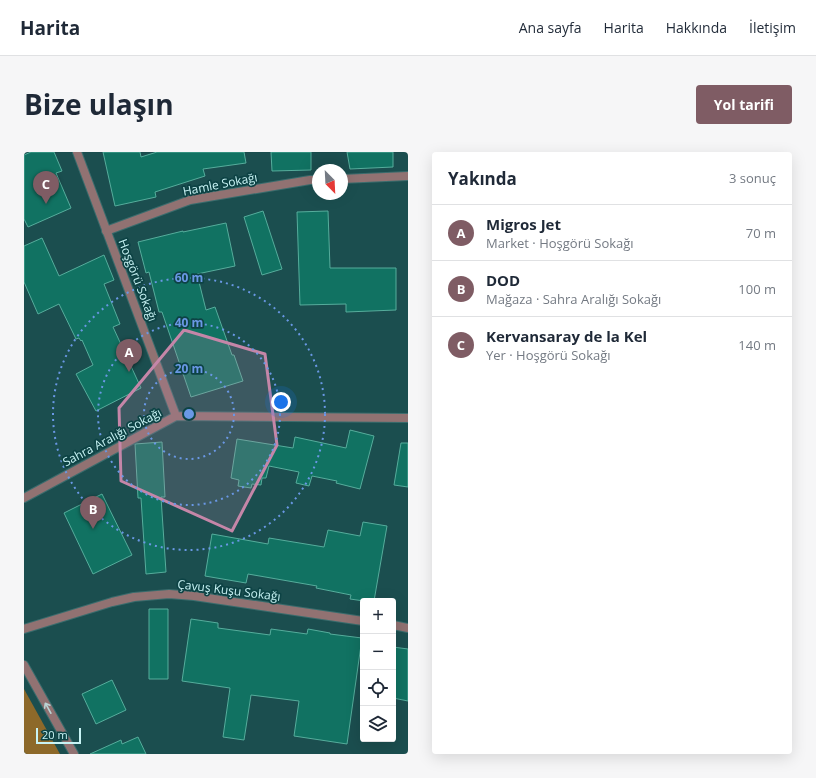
<!DOCTYPE html>
<html lang="tr">
<meta charset="utf-8">
<style>
body{margin:0;font-family:"Open Sans",sans-serif;background:#f6f6f7;color:#1f2937}
.controls{position:absolute;right:12px;bottom:12px;display:grid;overflow:hidden;border-radius:4px;box-shadow:0 4px 16px #0002}
.controls button{width:36px;height:36px;display:grid;place-items:center;padding:0;border:0;border-bottom:1px solid #e0e1e3;background:#fff;color:#1f2937;font:20px sans-serif}
.compass{position:absolute;left:288px;top:12px;width:36px;height:36px;border-radius:50%;background:#fff;box-shadow:0 4px 16px #0002;rotate:156deg}
.scale{position:absolute;left:12px;bottom:10px;width:45px;box-sizing:border-box;padding-left:4px;border:2px solid #c8f3f4;border-top:0;font-size:11px;line-height:14px;white-space:nowrap;color:#c8f3f4;-webkit-text-stroke:3px #0d4345;paint-order:stroke}
.you{position:absolute;left:257px;top:250px;width:14px;height:14px;margin:-10px;border:3px solid #fff;border-radius:50%;background:#1a73e8;box-shadow:0 0 0 6px #1a73e833}
.badge{display:grid;place-items:center;width:26px;height:26px;border-radius:50%;background:#7f5c64;color:#fff;font-size:13px;font-weight:700}
.pin{position:absolute;translate:-50% -33px;filter:drop-shadow(0 1px 2px #0008)}
.pin::after{content:'';position:absolute;top:21px;width:14px;height:12px;background:inherit;clip-path:polygon(0 0,100% 0,50% 100%)}
.list{margin:0;padding:0;list-style:none}
h2{display:flex;justify-content:space-between;align-items:center;height:52px;margin:0;padding:0 16px;font-size:17px}
h2 small{font-size:13px;font-weight:400;color:#747a83}
.list li{display:grid;grid-template-columns:26px 1fr auto;gap:12px;align-items:center;box-sizing:border-box;height:56px;padding:0 16px;border-top:1px solid #e0e1e3}
.list b{display:block;font-size:15px;white-space:nowrap}
.list p{margin:0;font-size:13px;white-space:nowrap;color:#747a83}
.list em{font-size:13px;font-style:normal;color:#747a83}
.icon{flex:none;width:22px;height:22px;fill:none;stroke:currentColor;stroke-width:2;stroke-linecap:round;stroke-linejoin:round}
.map{position:relative;flex:none;width:384px;height:602px;overflow:hidden;border-radius:4px}
header{display:flex;align-items:center;gap:24px;box-sizing:border-box;height:56px;padding:0 20px;background:#fff;border-bottom:1px solid #e0e1e3}
header strong{font-size:19px}
nav{display:flex;gap:22px;margin-inline-start:auto;font-size:14px}
.intro{display:flex;align-items:center;justify-content:space-between;box-sizing:border-box;height:96px;padding:0 24px}
h1{margin:0;font-size:28px}
.button{padding:10px 18px;border-radius:4px;background:#7f5c64;color:#fff;font-size:14px;font-weight:700}
main{display:flex;gap:24px;padding:0 24px}
aside{flex:1;background:#fff;border-radius:4px;box-shadow:0 4px 16px #0002}
.map>svg:first-child{display:block}
.green{fill:#8d692a}
.building{fill:#117262;stroke:#56ad9c}
.lines{fill:none;stroke-linecap:round;stroke-linejoin:round}
.minor-casing{stroke:#3a6c6d;stroke-width:10}
.tertiary-casing{stroke:#3a6c6d;stroke-width:10}
.minor{stroke:#917272;stroke-width:8}
.tertiary{stroke:#917272;stroke-width:8}
.oneway{stroke:#bad3d4}
.marked{fill:#c586a8;fill-opacity:0.2;stroke:#c586a8;stroke-width:3;stroke-linejoin:round}
.ring{fill:none;stroke:#6a98e5;stroke-width:2;stroke-dasharray:2 4}
.labels{text-anchor:middle;dominant-baseline:central;stroke-width:3.5;stroke-linejoin:round;paint-order:stroke}
.street-label{font-size:12px;fill:#c8f3f4;stroke:#0d4345}
.centre{fill:#6a98e5;stroke:#0d4345;stroke-width:2}
.ring-label{font-size:12px;text-anchor:middle;font-weight:bold;fill:#6a98e5;stroke:#0d4345;stroke-width:3.5;stroke-linejoin:round;paint-order:stroke}
</style>
<header>
<strong>Harita</strong>
<nav><a>Ana sayfa</a><a>Harita</a><a>Hakkında</a><a>İletişim</a></nav>
</header>
<div class="intro"><h1>Bize ulaşın</h1><a class="button">Yol tarifi</a></div>
<main>
<div class="map">
<svg width="384" height="602" viewBox="0 0 384 602">
<rect width="100%" height="100%" fill="#1b4e4f"/>
<path class="green" d="M0,537l36,65h-36z"/>
<path class="building" d="M7,0h23l8,19 -6,2 15,35 -43,19 -4,-8v-64z
M79,0h37l1,5 16,-5h87l2,11 -43,6 2,7 -50,16 1,5 -41,9z
M247,0h40v18l-39,1z
M323,0h46v15l-43,2z
M239,59l19,58 -20,6 -18,-58z
M304,59l2,57h66v42l-50,2v-8l-46,1 -3,-93z
M202,71l9,43 -38,8 9,36 9,-3 17,48h2l9,26 -52,16 -29,-85h-3l-10,-40 -3,1 -8,-31 45,-11v1z
M18,86l17,38 45,-21 10,25 -10,4 16,40 -7,3 28,61 -45,23 -20,-37 17,-9 -11,-25 -1,1 -2,-3 -3,1 -17,-35 -21,10 -14,-32v-36z
M326,278l24,6 -14,53 -24,-6 1,-2 -25,-5 -3,10 -13,-3 3,-11 -30,-6 -3,12h-4l-1,7 -9,-1 -1,4 -13,-2 1,-6 -8,-2 6,-39 56,9 2,-11 51,11z
M138,290l3,55h-4l5,75 -20,2 -5,-76h-3l-3,-54z
M377,291h7v44l-14,-2z
M78,342l30,61 -39,19 -29,-61z
M339,370l24,4 -13,75h-10l-14,-2 1,-4 -35,-7 1,-2 -69,-12 -2,9 -41,-7 7,-42 56,10 1,-6 55,9 4,-17 32,6z
M125,457h19v70h-19z
M167,467l27,4v5l52,7 1,-6 36,5 1,-5 22,4v1l32,4 -15,106 -53,-8 5,-35 -48,-6 -7,45 -21,-3 7,-49 -48,-7z
M369,495l15,2v52l-15,-3z
M88,528l14,30 -30,14 -14,-30z
M114,585l8,17h-56l31,-14 1,4z"/>
<g class="lines">
<g class="minor-casing">
<path id="minor" d="M53,0l99,264
M318,27l66,-3
M82,79l84,-31 120,-20h8
M0,346l152,-82 232,2
M369,473l15,3
M0,477l88,-27 22,-5 35,-3 25,2 169,25"/>
</g>
<g class="tertiary-casing">
<path id="tertiary" d="M0,513l50,89"/>
</g>
<use href="#minor" class="minor"/>
<use href="#tertiary" class="tertiary"/>
</g>
<defs><path id="oneway-shaft" d="M-6 0H5M1.5-3L5.5 0L1.5 3" fill="none" stroke-width="1.6" stroke-linecap="round" stroke-linejoin="round"/></defs>
<use class="oneway" href="#oneway-shaft" transform="translate(24 556) rotate(-119)"/>
<path class="marked" d="M160,178l81,24 12,91 -45,86 -111,-50 -2,-73z"/>
<g class="ring">
<circle cx="165" cy="262" r="45"/>
<circle cx="165" cy="262" r="91"/>
<circle cx="165" cy="262" r="136"/>
</g>
<g class="labels">
<g class="street-label">
<text transform="translate(196 32) rotate(-11)">Hamle Sokağı</text>
<text transform="translate(114 128) rotate(69)">Hoşgörü Sokağı</text>
<text transform="translate(88 285) rotate(-28)">Sahra Aralığı Sokağı</text>
<text transform="translate(205 438) rotate(7)">Çavuş Kuşu Sokağı</text>
</g>
</g>
<circle cx="165" cy="262" r="6" class="centre"/>
<g class="ring-label">
<text x="165" y="130">60 m</text>
<text x="165" y="175">40 m</text>
<text x="165" y="221">20 m</text>
</g>
</svg>
<div class="controls">
<button>+</button>
<button>−</button>
<button><svg class="icon" aria-label="locate" viewBox="0 0 24 24"><circle cx="12" cy="12" r="6"/><path d="M12 2v4M12 18v4M2 12h4M18 12h4"/></svg></button>
<button><svg class="icon" aria-label="layers" viewBox="0 0 24 24"><path d="M12 4l9 5-9 5-9-5zM3 14l9 5 9-5"/></svg></button>
</div>
<svg class="compass" viewBox="-18 -18 36 36"><path d="M0-13l5 13h-10z" fill="#e53935"/><path d="M0 13l5-13h-10z" fill="#747a83"/></svg>
<div class="scale">20 m</div>
<div class="you"></div>
<div class="pin badge" style="left:105px;top:220px">A</div>
<div class="pin badge" style="left:69px;top:377px">B</div>
<div class="pin badge" style="left:22px;top:52px">C</div>
</div>
<aside>
<h2>Yakında<small>3 sonuç</small></h2>
<ul class="list">
<li><span class="badge">A</span><div><b>Migros Jet</b><p>Market · Hoşgörü Sokağı</p></div><em>70 m</em></li>
<li><span class="badge">B</span><div><b>DOD</b><p>Mağaza · Sahra Aralığı Sokağı</p></div><em>100 m</em></li>
<li><span class="badge">C</span><div><b>Kervansaray de la Kel</b><p>Yer · Hoşgörü Sokağı</p></div><em>140 m</em></li>
</ul>
</aside>
</main>
